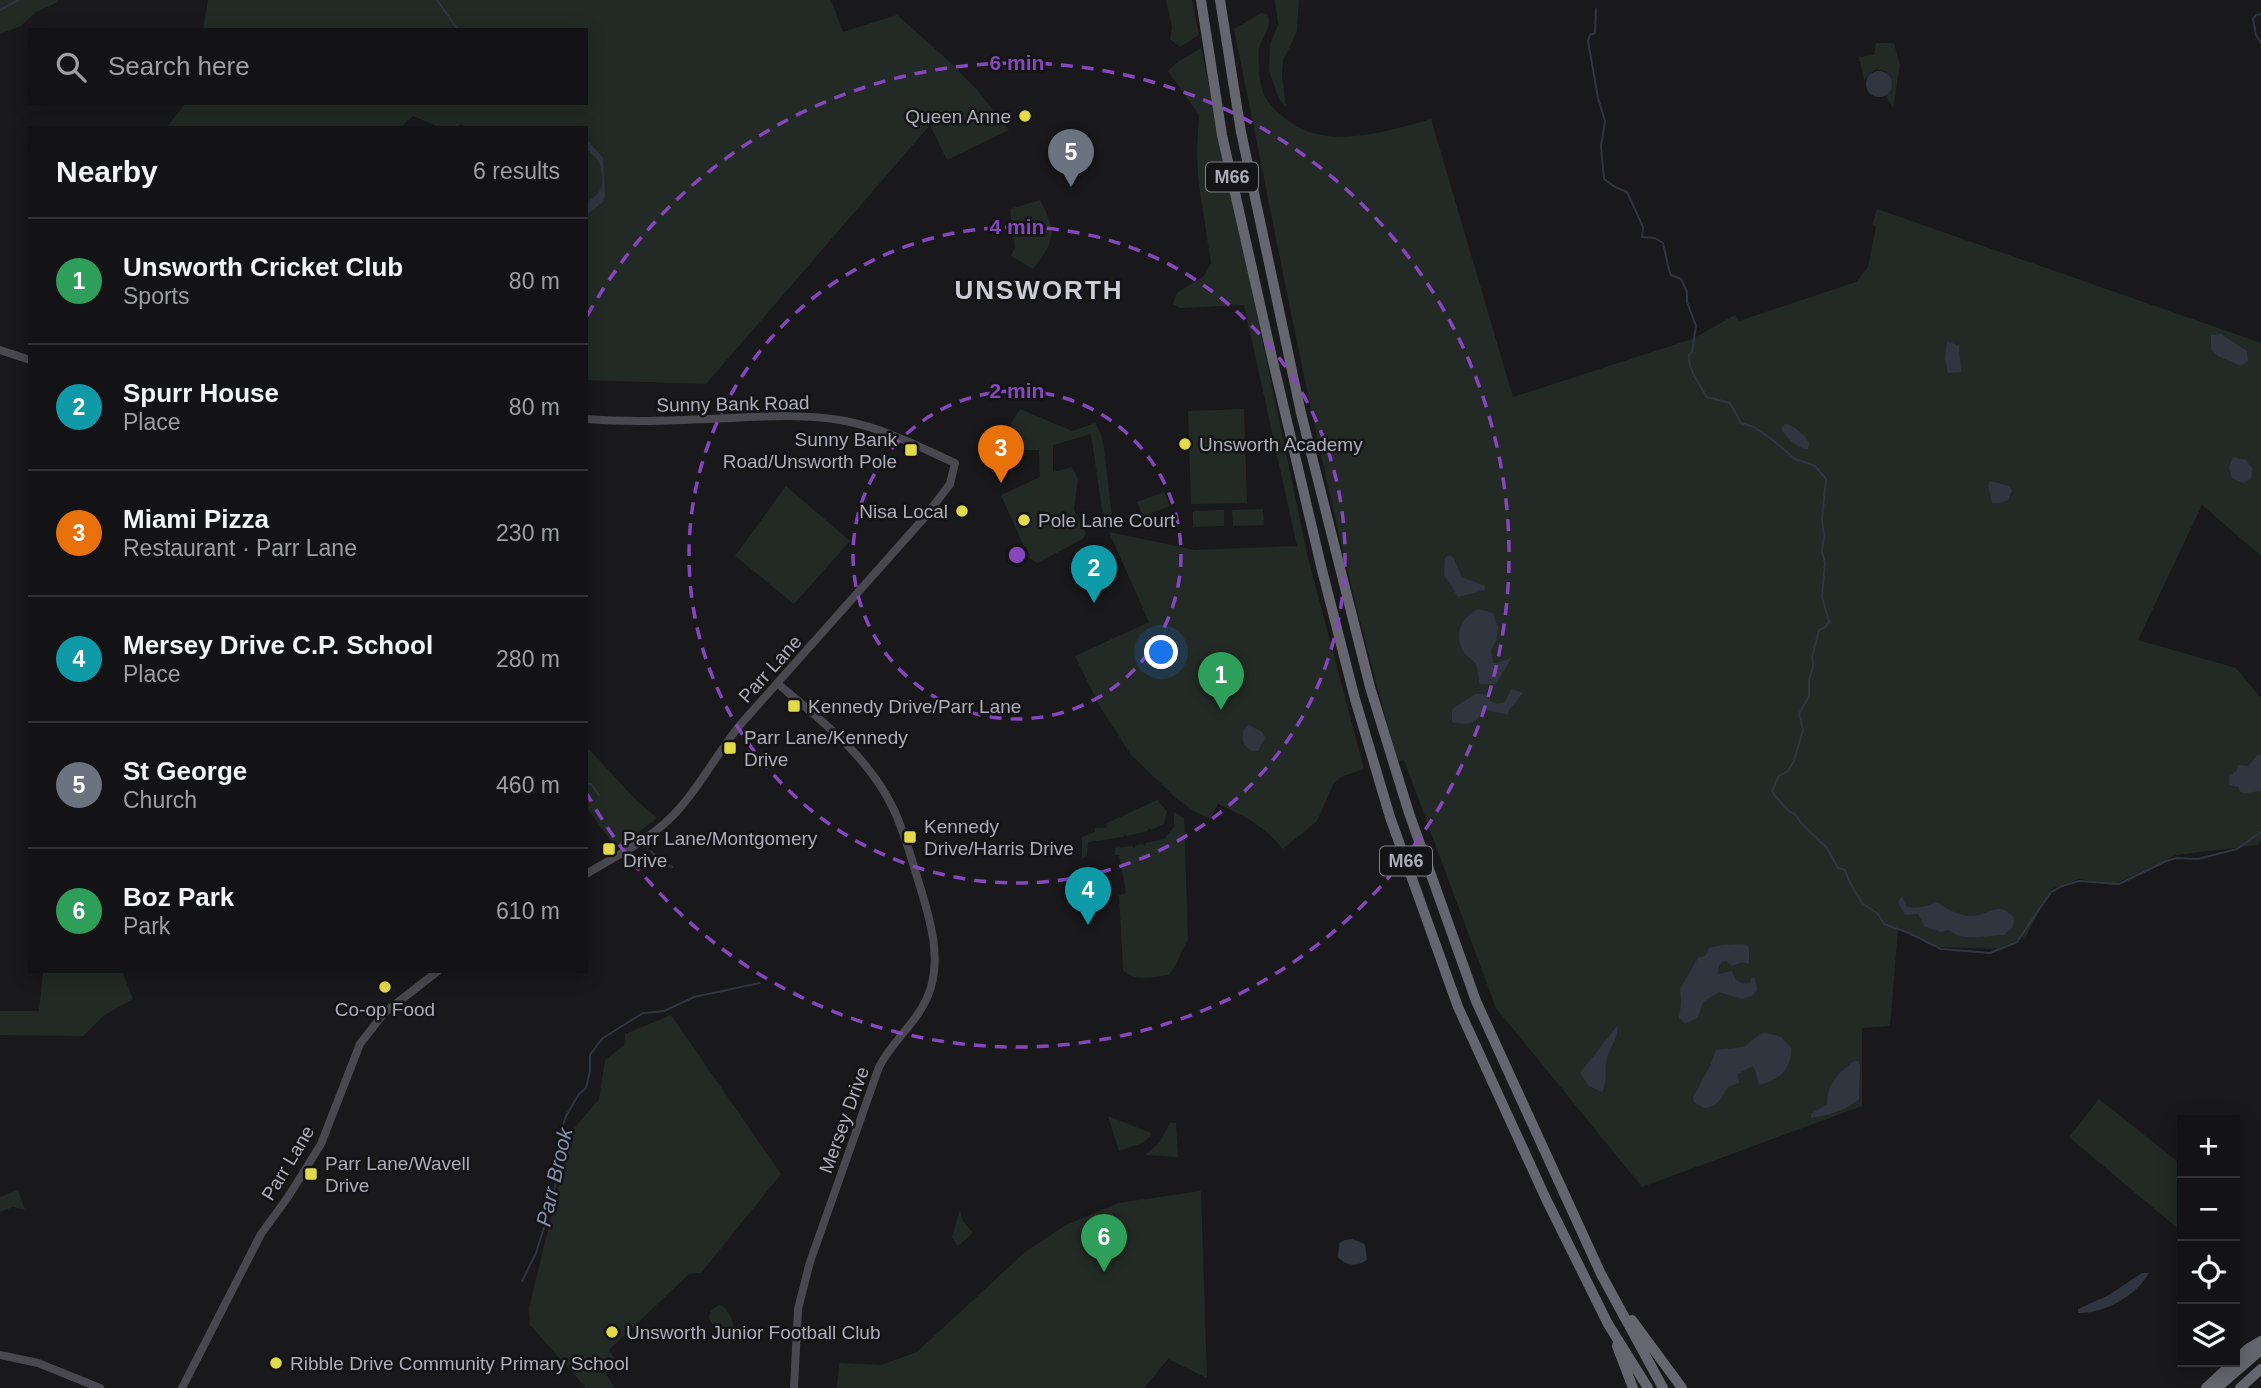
<!DOCTYPE html>
<meta charset="utf-8">
<style>
body{margin:0;font-family:Arial,sans-serif;background:#202022;color:#f1f3f6}
.controls{position:absolute;right:21px;bottom:21px;display:grid;overflow:hidden;border-radius:0px;box-shadow:0 4px 18px #0003}
.controls button{width:63px;height:63px;display:grid;place-items:center;padding:0;border:0;border-bottom:2px solid #323234;background:#131214;color:#f1f3f6;font:35px sans-serif}
.you{position:absolute;left:1162px;top:653px;width:24px;height:24px;margin:-18px;border:5px solid #fff;border-radius:50%;background:#1a73e8;box-shadow:0 0 0 10px #1a73e833}
.badge{display:grid;place-items:center;width:46px;height:46px;border-radius:50%;background:#e1da49;color:#fff;font-size:23px;font-weight:700}
.pin{position:absolute;translate:-50% -58px;filter:drop-shadow(0 2px 4px #0008)}
.pin::after{content:'';position:absolute;top:37px;width:24px;height:21px;background:inherit;clip-path:polygon(0 0,100% 0,50% 100%)}
.list{margin:0;padding:0;list-style:none}
h2{display:flex;justify-content:space-between;align-items:center;height:91px;margin:0;padding:0 28px;font-size:30px}
h2 small{font-size:23px;font-weight:400;color:#9d9ea0}
.list li{display:grid;grid-template-columns:46px 1fr auto;gap:21px;align-items:center;box-sizing:border-box;height:126px;padding:0 28px;border-top:2px solid #323234}
.list b{display:block;font-size:26px;white-space:nowrap}
.list p{margin:0;font-size:23px;white-space:nowrap;color:#9d9ea0}
.list em{font-size:23px;font-style:normal;color:#9d9ea0}
.icon{flex:none;width:38px;height:38px;fill:none;stroke:currentColor;stroke-width:2;stroke-linecap:round;stroke-linejoin:round}
.map{position:relative;flex:none;width:2261px;height:1388px;overflow:hidden}
.search{position:absolute;background:#131214;box-shadow:0 4px 18px #0003;left:28px;top:28px;width:560px;height:77px;display:flex;align-items:center;gap:18px;box-sizing:border-box;padding:0 24px;border-radius:0px;color:#9d9ea0;font-size:26px}
.panel{position:absolute;background:#131214;box-shadow:0 4px 18px #0003;left:28px;top:126px;width:560px;height:847px;border-radius:0px}
.map>svg:first-child{display:block}
.green{fill:#232a25}
.water{fill:#31353f}
.lines{fill:none;stroke-linecap:round;stroke-linejoin:round}
.stream{stroke:#31353f;stroke-width:2}
.secondary{stroke:#48484e;stroke-width:8}
.highway{stroke:#66666f;stroke-width:10}
.ring{fill:none;stroke:#8546be;stroke-width:3.5;stroke-dasharray:12 9}
.poi-dot{fill:#e1da49;stroke:#141315;stroke-width:2.5}
.labels{text-anchor:middle;dominant-baseline:central;stroke-width:5;stroke-linejoin:round;paint-order:stroke}
.shield{fill:#141315;stroke:#7e7e87;stroke-width:2}
.shield-label{font-size:18px;font-weight:bold;fill:#acacb8}
.poi-label{font-size:19px;fill:#acacb8;stroke:#141315;text-anchor:start}
.street-label{font-size:19px;fill:#acacb8;stroke:#141315}
.water-label{font-size:21px;font-style:italic;fill:#8690b0;stroke:#141315}
.district-label{font-size:26px;font-weight:bold;letter-spacing:2px;fill:#ccccd5;stroke:#141315}
.centre{fill:#8546be;stroke:#141315;stroke-width:3.5}
.ring-label{font-size:21px;text-anchor:middle;font-weight:bold;fill:#8546be;stroke:#141315;stroke-width:5;stroke-linejoin:round;paint-order:stroke}
</style>
<div class="map">
<svg width="2261" height="1388" viewBox="0 0 2261 1388">
<rect width="100%" height="100%" fill="#19181a"/>
<path class="green" d="M0,0h57l1,2 -22,10 -15,14 -21,8z
M208,0h623l12,32 54,-17 53,47 28,29 31,39 -62,30 -17,-35 -224,259 -120,-4v-252h-117l-9,-4 -2,4h-17l-28,-12 -13,12h-234l20,-25h400v-73h-383z
M1166,0h26l7,35 -19,12 -10,-8 2,-12z
M1275,0h24l-2,31 -14,30 -1,15 4,31 -7,-8 -10,-28 1,-27 8,-19z
M1261,13l6,1c6,13 -4,22 -8,34 -1,7 0,15 0,22 2,23 5,30 23,46 41,37 102,16 149,3l82,278 179,-58 43,-24 4,6 117,-39 12,-15 8,-40 -4,-2 5,-16 384,134v213l-59,-51 -64,135 98,28 25,30v142l-3,5 -82,10 -63,30 -34,-6 -28,10 -25,47 -28,13 -58,-2 -42,-17 -8,96 -28,2v78l-220,81 -146,-179 -92,-248 -6,1c-70,-240 -114,-487 -164,-732z
M1876,43h18l6,22 -7,43 -8,-13 5,-5 2,-7 -6,-11 -10,-3 -12,11 -5,-23 15,-2z
M1201,48l107,510 56,211 -23,8 -7,6 -17,38 -34,28c-20,-24 -37,-32 -65,-45l-8,15 -16,-8 -17,-12 -46,-44 -32,-50 -24,-49 74,-34 -40,-90 86,18 102,-4 -53,-241 -64,3 -7,-4 4,-11 27,-17 7,-13 -13,-84 -1,-29 2,-35 -31,-44 11,-10z
M1040,200c17,32 15,41 -7,69l-22,-13 4,-9 -5,-38z
M1020,409l52,22 23,-8 6,11 3,14 9,78 -8,3 -14,-95 -38,11v27l19,-5 6,12 -4,31 12,23 -3,6 -46,24 -8,-5 -28,-63 39,-18 -1,-27h-24l-4,-26z
M1244,409l3,94 -56,1 -3,-93z
M786,486l64,55 -56,63 -59,-48z
M1164,492l6,14 -27,10 -6,-14z
M1263,509l1,16 -31,1 -1,-16z
M1224,510v16l-31,1v-16z
M586,746l50,54 21,18 -40,31 -31,-42z
M1157,800l10,11 -3,13 -13,6 -3,-2v3l-21,5 -2,-2 -1,3 -36,5 -1,14 -5,3v-22l13,-5v-4h11l1,-5z
M1174,812l10,6 4,121c-7,12 -10,25 -19,36 -15,2 -35,7 -46,-5l-4,-75 7,-2 -7,-38h-4v-7l17,-2 2,2 2,-3 6,-1 3,2 1,-3 18,-4 10,-12z
M43,971h79l11,28 -30,17 -20,20 -83,-1v-24h39z
M671,1015l110,159 -80,99 -12,1 -80,76 5,8 -12,10 13,20h-29l-56,-63 -1,-17 43,-177 27,-32 6,-39 19,-15 1,-11z
M2099,1099l83,66v43l-4,5 4,3v16l-113,-95z
M1108,1116l43,17 1,2 -10,8 -23,8z
M1170,1123h6l2,34 -33,-2 14,-12z
M18,1190l7,20 -12,-3 -13,5v-15z
M1201,1191l6,187 -39,-19 -24,29h-307l2,-25 42,2 36,-13 108,-100 41,-27 52,-22z
M960,1210l3,11 10,12 -15,13 -6,-9z
M721,1305c10,6 16,25 13,35l-5,3 -7,-3 -13,-22c0,-7 6,-12 12,-13z"/>
<path class="water" d="M1866 84a13 13 0 1 1 26 0a13 13 0 1 1-26 0Z
M586,139l17,19 2,37 -2,7 -17,13v-13c20,-9 18,-22 13,-41l-13,-13z
M2221,334l26,17 1,10 -7,5 -23,-10 -7,-7v-14z
M1947,341l12,5 2,26 -13,1 -3,-15z
M1785,424c9,1 20,11 24,19l-1,6c-10,0 -23,-12 -27,-21z
M2233,457l13,3 7,9 -2,10 -8,4 -11,-5 -3,-11z
M1990,481l19,5 3,4 -4,10 -9,3h-7l-4,-18z
M1449,555l4,2 9,20 23,9v4l-27,7 -14,-22 1,-17z
M1478,609l15,4 5,15 -1,11 -6,11 2,13h5l14,-6 -16,27h-16c-2,-6 -2,-17 -5,-21 -4,-5 -9,-7 -12,-12 -10,-18 -1,-34 15,-42z
M1511,689l12,4 -14,17 -1,5 -24,-6c-3,2 -4,6 -6,9 -5,8 -17,6 -26,4v-13l23,-15h10l6,8 6,2 8,-2z
M1249,725l13,7 3,6 -7,13c-13,1 -17,-10 -15,-20z
M2258,755h3v36l-16,2 -5,-1 -2,-5 -9,-2v-8l8,-7 1,-5 10,1z
M1902,896l4,10c12,5 21,-2 32,-3 11,7 22,14 36,13 15,-2 26,-16 40,2l-1,9 -9,8c-18,0 -41,8 -55,-5l-8,2 -16,-5 -7,-13 -13,1 -7,-13z
M1745,944l4,3v17l-7,-2 -10,4 -6,-5 -5,1 -4,11 2,1 13,-3 4,9 8,4 6,-1 1,-5h4l2,12 -5,6 -10,3 -23,-7 -16,10 -5,15 -9,5 -4,1 -6,-5 2,-15 -1,-14 18,-31 7,-2 4,-8 12,-3z
M1617,1026c2,10 -7,21 -10,32 -3,12 1,24 -5,34l-13,-6 -9,-13z
M1766,1033l15,4 10,10c1,22 -11,33 -32,38l-4,-16 -3,-3 -14,8 1,9 -11,4c-8,10 -8,20 -24,21l-10,-6 -1,-5 17,-31 6,-16 28,-3 16,-13z
M1854,1061h4l2,5 -1,33c-14,12 -31,16 -48,19v-4l16,-10c0,-22 12,-31 27,-43z
M1352,1239l13,5 2,16c-10,7 -21,6 -29,-3l1,-14 6,-3z
M2142,1273h7c-13,23 -45,41 -71,40v-4l31,-14z"/>
<g class="lines">
<path class="stream" d="M437,0l21,30
M1596,9l-1,24 -5,2 -2,6 10,57 7,23 -4,25 3,33 11,8 12,5 16,35 -1,10 13,1 8,5 6,27 2,5 10,4 6,13v10l9,24 -4,26 -3,3c-1,15 10,29 18,42l23,6 11,20 13,4 20,14 21,18 20,7 11,13 -4,40 2,17 -2,16 3,11 -3,34 7,25 -5,6 -5,2 -7,27 1,9 -4,14v16l-10,18 4,16 -9,31 -6,10 -9,5 -7,15 3,5 15,16 5,2 6,9 26,25 11,20 7,2 4,11 13,22 16,11 6,10 25,9 32,16 49,4 27,-11 34,-50 11,-6 17,-5 40,3 47,-23 11,-3 21,1 39,-10 24,-17
M0,10l19,-10
M2261,14l-5,1 -3,4 3,16 5,8
M586,784h5l8,11
M651,851l8,9 13,7
M522,1281l14,-28 15,-48 10,-47 1,-30 4,-12 13,-22 7,-6 4,-17v-16l8,-11 5,-6 40,-25 21,-2 30,-14 66,-14"/>
<path class="secondary" d="M0,350l30,10
M586,419c49,4 97,1 146,-1 37,-2 76,-4 113,3 38,7 75,26 110,42l-5,21 -26,34 -184,207c-22,27 -38,58 -61,84 -25,29 -60,45 -93,65
M778,684c43,36 90,72 115,124 13,27 20,57 29,85 9,30 18,63 9,94 -9,32 -37,51 -52,80l-69,195 -12,47 -4,79
M0,1355l38,8 62,25
M182,1388l79,-154 27,-37 33,-53 39,-100 24,-31 54,-42"/>
<path class="highway" d="M1201,0l21,135 49,218 51,217 33,129 35,118 68,190 89,194 61,123 40,64
M1220,0l21,132 60,281 69,274 39,126 67,188 125,273 62,114
M1632,1320l50,68
M1617,1346l16,42
M2206,1388l43,-40 12,-7
M2217,1388l44,-38
M2240,1388l21,-19"/>
</g>
<g class="ring">
<circle cx="1017" cy="555" r="164"/>
<circle cx="1017" cy="555" r="328"/>
<path d="M587 316A492 492 0 1 1 587 794"/>
</g>
<g class="poi-dot">
<circle cx="1025" cy="116" r="7"/>
<circle cx="1185" cy="444" r="7"/>
<rect x="904" y="443" width="14" height="14" rx="3.5"/>
<circle cx="962" cy="511" r="7"/>
<circle cx="1024" cy="520" r="7"/>
<rect x="787" y="699" width="14" height="14" rx="3.5"/>
<rect x="723" y="741" width="14" height="14" rx="3.5"/>
<rect x="903" y="830" width="14" height="14" rx="3.5"/>
<rect x="602" y="842" width="14" height="14" rx="3.5"/>
<circle cx="385" cy="987" r="7"/>
<rect x="304" y="1167" width="14" height="14" rx="3.5"/>
<circle cx="612" cy="1332" r="7"/>
<circle cx="276" cy="1363" r="7"/>
</g>
<g class="labels">
<g class="shield">
<rect x="1206" y="162.5" width="52" height="29" rx="5"/>
<rect x="1380" y="846.5" width="52" height="29" rx="5"/>
</g>
<g class="shield-label">
<text x="1232" y="177">M66</text>
<text x="1406" y="861">M66</text>
</g>
<g class="poi-label">
<text x="1011" y="116" text-anchor="end">Queen Anne</text>
<text x="897" y="439" text-anchor="end">Sunny Bank<tspan x="897" dy="22">Road/Unsworth Pole</tspan></text>
<text x="1199" y="444">Unsworth Academy</text>
<text x="948" y="511" text-anchor="end">Nisa Local</text>
<text x="1038" y="520">Pole Lane Court</text>
<text x="808" y="706">Kennedy Drive/Parr Lane</text>
<text x="744" y="737">Parr Lane/Kennedy<tspan x="744" dy="22">Drive</tspan></text>
<text x="924" y="826">Kennedy<tspan x="924" dy="22">Drive/Harris Drive</tspan></text>
<text x="623" y="838">Parr Lane/Montgomery<tspan x="623" dy="22">Drive</tspan></text>
<text x="385" y="1009" text-anchor="middle">Co-op Food</text>
<text x="325" y="1163">Parr Lane/Wavell<tspan x="325" dy="22">Drive</tspan></text>
<text x="626" y="1332">Unsworth Junior Football Club</text>
<text x="290" y="1363">Ribble Drive Community Primary School</text>
</g>
<g class="street-label">
<text transform="translate(733 404) rotate(-1)">Sunny Bank Road</text>
<text transform="translate(770 669) rotate(-48)">Parr Lane</text>
<text transform="translate(844 1120) rotate(-70)">Mersey Drive</text>
<text transform="translate(288 1163) rotate(-59)">Parr Lane</text>
</g>
<g class="water-label">
<text transform="translate(554 1177) rotate(-77)">Parr Brook</text>
</g>
<g class="district-label">
<text x="1039" y="290">UNSWORTH</text>
</g>
</g>
<circle cx="1017" cy="555" r="10" class="centre"/>
<g class="ring-label">
<text x="1017" y="70">6 min</text>
<text x="1017" y="234">4 min</text>
<text x="1017" y="398">2 min</text>
</g>
</svg>
<div class="controls">
<button>+</button>
<button>−</button>
<button><svg class="icon" aria-label="locate" viewBox="0 0 24 24"><circle cx="12" cy="12" r="6"/><path d="M12 2v4M12 18v4M2 12h4M18 12h4"/></svg></button>
<button><svg class="icon" aria-label="layers" viewBox="0 0 24 24"><path d="M12 4l9 5-9 5-9-5zM3 14l9 5 9-5"/></svg></button>
</div>
<div class="you"></div>
<div class="pin badge" style="left:1221px;top:710px;background:#2e9e5b">1</div>
<div class="pin badge" style="left:1094px;top:603px;background:#0f9aa8">2</div>
<div class="pin badge" style="left:1001px;top:483px;background:#e8710a">3</div>
<div class="pin badge" style="left:1088px;top:925px;background:#0f9aa8">4</div>
<div class="pin badge" style="left:1071px;top:187px;background:#6b7280">5</div>
<div class="pin badge" style="left:1104px;top:1272px;background:#2e9e5b">6</div>
<div class="search"><svg class="icon" aria-label="search" viewBox="0 0 24 24"><circle cx="10" cy="10" r="6"/><path d="M15 15l6 6"/></svg>Search here</div>
<section class="panel">
<h2>Nearby<small>6 results</small></h2>
<ul class="list">
<li><span class="badge" style="background:#2e9e5b">1</span><div><b>Unsworth Cricket Club</b><p>Sports</p></div><em>80 m</em></li>
<li><span class="badge" style="background:#0f9aa8">2</span><div><b>Spurr House</b><p>Place</p></div><em>80 m</em></li>
<li><span class="badge" style="background:#e8710a">3</span><div><b>Miami Pizza</b><p>Restaurant · Parr Lane</p></div><em>230 m</em></li>
<li><span class="badge" style="background:#0f9aa8">4</span><div><b>Mersey Drive C.P. School</b><p>Place</p></div><em>280 m</em></li>
<li><span class="badge" style="background:#6b7280">5</span><div><b>St George</b><p>Church</p></div><em>460 m</em></li>
<li><span class="badge" style="background:#2e9e5b">6</span><div><b>Boz Park</b><p>Park</p></div><em>610 m</em></li>
</ul>
</section>
</div>
